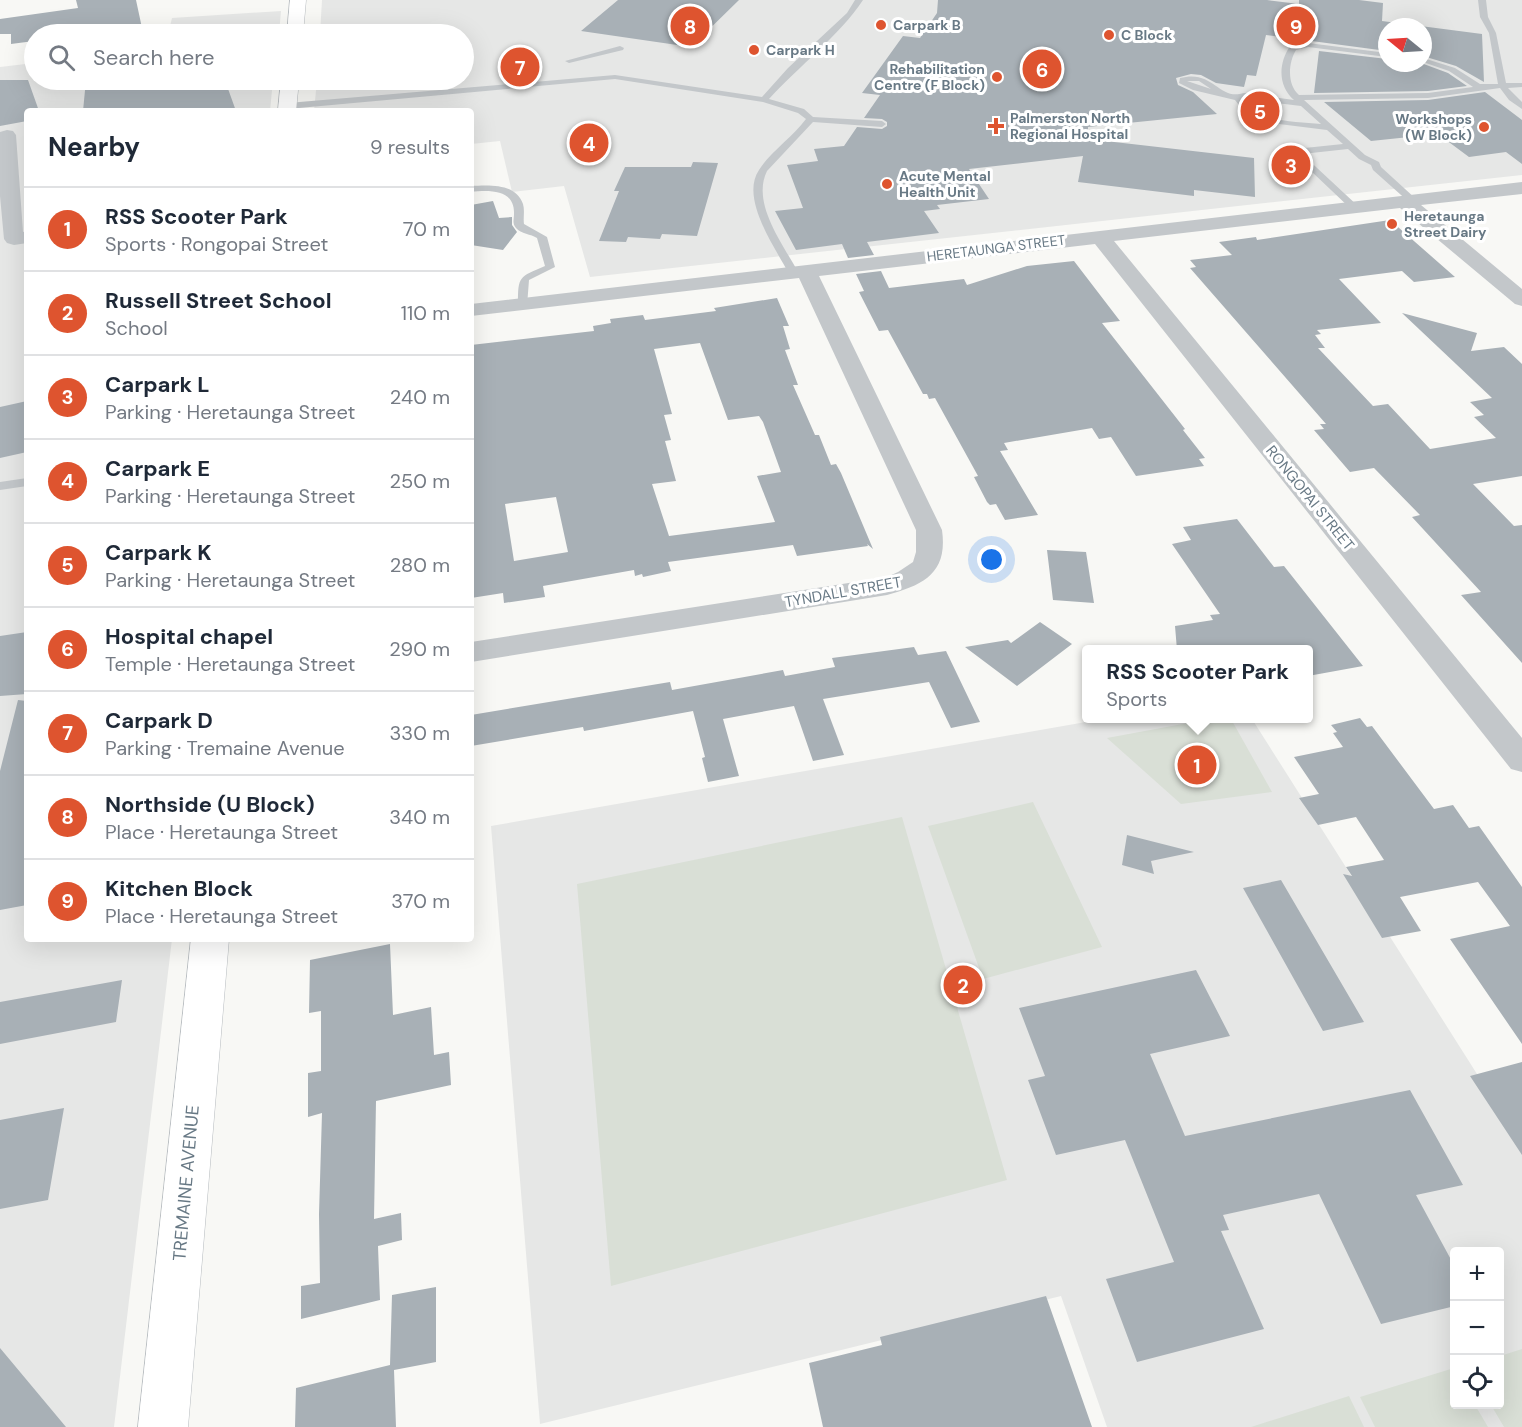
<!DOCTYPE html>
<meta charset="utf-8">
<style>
body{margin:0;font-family:"DM Sans",sans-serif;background:#f6f6f7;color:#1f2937}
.controls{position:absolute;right:18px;bottom:18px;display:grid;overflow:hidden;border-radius:6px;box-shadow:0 6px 24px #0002}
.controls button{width:54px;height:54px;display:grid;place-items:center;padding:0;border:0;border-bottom:2px solid #e0e1e3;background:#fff;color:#1f2937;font:30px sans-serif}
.compass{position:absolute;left:1378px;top:18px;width:54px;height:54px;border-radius:50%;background:#fff;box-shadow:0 6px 24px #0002;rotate:288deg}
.you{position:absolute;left:992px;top:560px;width:21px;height:21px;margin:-15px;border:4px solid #fff;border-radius:50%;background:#1a73e8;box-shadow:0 0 0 9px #1a73e833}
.badge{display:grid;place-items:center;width:39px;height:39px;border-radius:50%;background:#de542f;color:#fff;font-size:20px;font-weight:700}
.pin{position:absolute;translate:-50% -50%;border:3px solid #fff;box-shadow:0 2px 6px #0006}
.popup{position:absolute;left:1082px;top:645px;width:231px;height:78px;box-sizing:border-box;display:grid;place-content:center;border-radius:6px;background:#fff;filter:drop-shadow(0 2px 4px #0005);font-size:20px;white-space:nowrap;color:#747a83}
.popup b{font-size:22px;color:#1f2937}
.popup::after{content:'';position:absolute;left:50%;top:100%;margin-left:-12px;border:12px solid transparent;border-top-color:#fff}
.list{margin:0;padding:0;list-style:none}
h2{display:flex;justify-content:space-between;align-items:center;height:78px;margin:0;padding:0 24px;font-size:26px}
h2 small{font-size:20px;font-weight:400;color:#747a83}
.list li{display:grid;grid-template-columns:39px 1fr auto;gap:18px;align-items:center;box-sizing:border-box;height:84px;padding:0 24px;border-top:2px solid #e0e1e3}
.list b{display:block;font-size:22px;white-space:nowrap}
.list p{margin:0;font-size:20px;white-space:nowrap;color:#747a83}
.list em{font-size:20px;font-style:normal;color:#747a83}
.icon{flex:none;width:33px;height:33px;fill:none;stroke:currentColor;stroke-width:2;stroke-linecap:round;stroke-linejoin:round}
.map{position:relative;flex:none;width:1522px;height:1427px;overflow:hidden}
.search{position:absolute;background:#fff;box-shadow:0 6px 24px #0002;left:24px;top:24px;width:450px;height:66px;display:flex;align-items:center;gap:15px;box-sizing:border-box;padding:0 21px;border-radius:33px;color:#747a83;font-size:22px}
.panel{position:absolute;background:#fff;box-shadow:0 6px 24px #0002;left:24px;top:108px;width:450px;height:834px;border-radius:6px}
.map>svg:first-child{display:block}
.built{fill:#e6e7e6;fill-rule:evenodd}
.green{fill:#d9dfd6}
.building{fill:#a8b0b6;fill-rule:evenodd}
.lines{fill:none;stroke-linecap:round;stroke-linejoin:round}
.secondary-casing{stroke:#b6bbbf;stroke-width:1}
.service{fill:#c3c7ca;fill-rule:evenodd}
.minor{fill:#c3c7ca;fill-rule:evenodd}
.secondary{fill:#fff;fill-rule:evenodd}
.poi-dot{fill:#de542f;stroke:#fff;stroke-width:2}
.labels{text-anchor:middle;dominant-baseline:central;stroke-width:6;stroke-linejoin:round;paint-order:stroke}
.far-poi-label{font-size:14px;font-weight:bold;fill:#687985;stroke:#fff;text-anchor:start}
.far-street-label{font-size:14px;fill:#687985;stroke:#fff}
.street-label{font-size:15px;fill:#687985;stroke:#fff}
.near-street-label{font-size:18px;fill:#687985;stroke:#fff}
</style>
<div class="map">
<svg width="1522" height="1427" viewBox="0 0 1522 1427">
<rect width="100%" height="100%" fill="#f8f8f5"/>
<path class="built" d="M322,0h1200v175l-932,102 -26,-91 -52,6 -12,-51 -29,3v-33h-157l3,-31h147v-46h-144zM1387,27h36v36h-36z
M281,11l-2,23h-111l4,-16z
M34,63v17h239l-3,31h-243v828h145l-58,488h-114v-1360z
M1103,719h149l270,426v282h-415l-46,-131 -521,128 -49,-598zM1454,1252h46v152h-46z"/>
<path class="green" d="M1215,718l16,1 41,73 -91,12 -74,-66z
M1033,802l69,145 -119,32 -55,-153z
M902,817l105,363 -396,106 -34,-402z
M1522,1349v78h-18l-13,-22 9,-1v-48z
M1454,1368v36l21,1 13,22h-113l-15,-30z
M1349,1396l15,31h-113z"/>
<path class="building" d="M76,0h60l6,28 -35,6h-73v7l-23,3v-10h-11v-15l78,-11z
M618,0h121l-48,47 -110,-16z
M938,0h329l32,4v-4h60l24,3 -1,18 100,13 2,48 -28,-16 -33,-10v-29h-36v24l-121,-16 -10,41 -9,-1 -3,12 -28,-4 -15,-8 -10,-1 -15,4 2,7 15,7 24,22 -129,13v12l166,19 1,39 -61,-7v6l-116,-14 5,-26 -114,13 20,30 -52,6 3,4 -16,2 15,22 -72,9 7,13 -26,3 -6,-14 -46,6 -21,-39 28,-3 -16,-43 31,-4 -4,-12 30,-3 13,-19 25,2 5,-3v-4l-5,-3 -18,-1 16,-23 -18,-2 41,-57 17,2 17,-25z
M1319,51l68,8v4h34l27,10 19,13 -39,5 -114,2z
M0,80h28l11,31h-12v10l-27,5z
M86,80h100l-1,4 16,-1 -1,5 27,-2 9,25h-153z
M1485,92l37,28v44l-16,-12 -37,5 -31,-23 -67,7 -47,-39 104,-2z
M693,162l25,1 -21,73 -35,-2 -2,5 -32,-2 -2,5 -27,-1 20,-50h-5l11,-24h66z
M493,201l6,17 13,-1v8l5,7 -14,18 -32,-5v-40z
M1390,220l65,57 -41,5 -12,-11 -63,8 42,44 -64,7 4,4 -6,1 10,13h-7l55,58 15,-2 42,45 66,-11 -22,-21 10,-2 -14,-13 22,-4 -90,-85 75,20 -6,18 33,-4 18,17v112l-49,8 41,42 8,-1v138l-61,-68 20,-3 -69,-75 8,-2 -46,-47 -24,4 -36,-42 10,-1 -4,-5h6l-136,-156 6,-1 -6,-7 42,-5 -13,-13 37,-5 1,3z
M1074,261l46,60 -18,2 83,106 -2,1 22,28 -6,1 5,7 -68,10 -25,-39 -12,2 -7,-11 -88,15 4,7 -8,1 38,64 -33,5 -9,-16 -6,1 -3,-3 -13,-25 4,-1 -43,-78 -6,1 -2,-5h-4l-35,-64 -9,1 -20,-39 5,-1 -8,-17 25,-3 8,17 75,-9 3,6 60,-19z
M777,298l12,28h-6l7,23 -5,1 13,35h-5l22,50h4l12,30 5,-1 5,9 32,76 -6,-5 1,2 -71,10 -4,-11 -125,17 3,9 -28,6 -1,-3 -7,2 -1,-6 -91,16 2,11 -41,6 -1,-10 -32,5v-155l3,-1 -3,-24v-73l123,-14 -1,-5 18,-3 -1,-4 33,-4 2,5 71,-9 -2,-3zM700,343l28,77 31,-4 4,6 18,50 -24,4 18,46 -106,14 -17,-52 24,-3 -11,-40 6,-1 -7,-25 8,-1 -18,-65zM556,497l12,55 -54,9 -9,-57z
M27,401v51l-27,6v-51z
M1237,519l37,48 10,-1 79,100 -55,10v-26h-131l-2,-24 38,-6 -3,-5 10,-1 -48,-70 19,-4 -8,-13z
M1047,550l39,2 8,51 -41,-3z
M1040,622l32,22 -55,42 -52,-39 43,-7 3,3z
M27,632v62l-27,2v-60z
M914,647l4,8 28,-4 34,71 -29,6 -22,-46 -106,17 21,56 -31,6 -19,-55 -71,13 16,57 -31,6 -6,-24 3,-1 -12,-46 -109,20 -1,-4 -112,19v-31l199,-33 2,8 111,-20 2,6 50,-9 -3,-9z
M18,700l9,1v204l-27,5v-139z
M1360,718l7,9 5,-1 62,83 19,-4 16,23 10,-2 43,61v157l-72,-105 60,-13 -32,-44 -78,15 21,34 -39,7 -39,-64 9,2 -6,-9 38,-7 -28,-43 -38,8 -19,-27 20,-4 -25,-37 49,-10 -10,-14 4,-1 -6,-7z
M1127,835l67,17 -43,9 3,13 -32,-9z
M1281,880l83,142 -41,9 -80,-143z
M390,944l3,71 38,-8 3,48 15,-3 2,33 -75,16 -2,118 27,-6 1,27 -24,6 2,54 -79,19v-33l19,-3 -1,-69 3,-101 -14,4v-44l13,-2v-60l-12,2 1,-53z
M1196,970l34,66 -80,18 35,82 225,-46 53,95 -47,10 39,72v39l-74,18 -62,-130 -96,21 6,15 -8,1 43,98 -127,33 -31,-83 68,-17 -49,-122 -69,15 -28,-75 17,-4 -26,-68z
M122,980l-6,42 -116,22v-42z
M1522,1062v93l-52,-79z
M64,1108l-16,92 -48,9v-89z
M436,1287v75l-42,8 2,57h-101l1,-39 94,-23 2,-70z
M1046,1296l46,131h-269l-14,-64 73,-18 -2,-8z
M0,1348l66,79h-66z"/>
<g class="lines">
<g class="secondary-casing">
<path id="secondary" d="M290,0h16l-3,34h-16z
M281,80h18l-3,31h-18z
M191,939h38l-41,488h-50z"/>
</g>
<path class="service" d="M855,0h8c-23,35 -65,67 -94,99l35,10 9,8 69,4 4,3 -4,3 -69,-5 -46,49c-16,32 16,73 31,101l-5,3 -5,-3c-14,-26 -48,-74 -29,-102 12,-19 33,-32 47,-51l-8,-6 -35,-11 -148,-23 -327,30 -4,-3 4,-3 327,-28 147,22 26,-29 59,-55z
M1478,0h8l2,17 8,16 10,50h16v4l-14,1 14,14v7l-13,-9 -9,-12 -72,10 -124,2 61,55 14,7 2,5 35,32v4h-6l-37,-33 -2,-5 -12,-6 -11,-10 -46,5 57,53 -8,2 -60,-57 4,-3 48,-5 -16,-14 -48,-6 -28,-9 -9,-6 -7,-9 -42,-10 -14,-7 1,-5c34,-9 38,23 64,15l50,7c-16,-14 -16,-36 -4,-54l18,-3 79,10v4l-79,-10 -12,3c-8,13 -9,35 3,45l129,-2 45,-6 -24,-16 -26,-9v-4l32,10 25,16h18l-9,-51 -9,-16zM1187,81h12l12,8zM1243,99l58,7 20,18c-26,-2 -61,-2 -78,-25z
M620,46l4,2 -1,2 -54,13 -4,-2z
M471,186c18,-1 45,-3 52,18 2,7 0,14 1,20l23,13 8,30 -26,13 -2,26 -4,1 -5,-3c0,-28 1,-27 27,-38l-8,-28c-6,-4 -16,-4 -21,-10 -4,-5 -2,-8 -2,-14 1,-25 -25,-24 -43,-22z
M27,478v8l-27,4v-8z"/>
<path class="minor" d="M7,130l6,1 3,4 7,97 4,-1v12l-13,2 -7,-2 -3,-4 -4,-43v-64z
M1522,182v12l-101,11 101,84v17l-7,-2 -115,-96 -286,33 408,497v34l-11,-3 -416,-525 -276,32 123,254c6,43 -18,55 -55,65l-416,67v-20l416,-65 11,-5 15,-10 3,-10v-22l-117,-252 -328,38v-12z"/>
<use href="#secondary" class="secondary"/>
</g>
<g class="poi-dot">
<circle cx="881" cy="25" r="6"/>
<circle cx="1109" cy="35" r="6"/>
<circle cx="754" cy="50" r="6"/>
<circle cx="997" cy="77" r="6"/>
<path d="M993 117h6v6h6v6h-6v6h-6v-6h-6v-6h6z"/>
<circle cx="1484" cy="127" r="6"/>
<circle cx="887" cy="184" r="6"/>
<circle cx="1392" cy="224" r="6"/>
</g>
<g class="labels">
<g class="far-poi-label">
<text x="893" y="25">Carpark B</text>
<text x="1121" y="35">C Block</text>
<text x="766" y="50">Carpark H</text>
<text x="985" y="69" text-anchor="end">Rehabilitation<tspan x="985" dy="16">Centre (F Block)</tspan></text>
<text x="1010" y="118">Palmerston North<tspan x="1010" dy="16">Regional Hospital</tspan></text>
<text x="1472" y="119" text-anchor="end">Workshops<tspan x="1472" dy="16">(W Block)</tspan></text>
<text x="899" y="176">Acute Mental<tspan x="899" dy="16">Health Unit</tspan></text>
<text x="1404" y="216">Heretaunga<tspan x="1404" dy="16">Street Dairy</tspan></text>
</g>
<g class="far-street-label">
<text transform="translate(996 248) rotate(-7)">HERETAUNGA STREET</text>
</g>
<g class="street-label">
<text transform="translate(1310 498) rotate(51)">RONGOPAI STREET</text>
<text transform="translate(843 592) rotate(-10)">TYNDALL STREET</text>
</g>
<g class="near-street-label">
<text transform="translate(186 1183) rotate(-85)">TREMAINE AVENUE</text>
</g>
</g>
</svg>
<div class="controls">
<button>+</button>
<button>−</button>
<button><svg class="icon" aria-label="locate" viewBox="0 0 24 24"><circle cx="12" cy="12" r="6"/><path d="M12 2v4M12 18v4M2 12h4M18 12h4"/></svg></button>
</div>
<svg class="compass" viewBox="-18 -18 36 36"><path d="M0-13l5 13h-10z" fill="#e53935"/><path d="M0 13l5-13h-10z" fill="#747a83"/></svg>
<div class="you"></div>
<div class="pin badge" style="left:1197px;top:765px">1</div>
<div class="popup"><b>RSS Scooter Park</b>Sports</div>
<div class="pin badge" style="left:963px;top:985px">2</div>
<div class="pin badge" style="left:1291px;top:165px">3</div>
<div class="pin badge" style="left:589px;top:143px">4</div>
<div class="pin badge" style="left:1260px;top:111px">5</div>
<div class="pin badge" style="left:1042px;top:69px">6</div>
<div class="pin badge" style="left:520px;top:67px">7</div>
<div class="pin badge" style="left:690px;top:26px">8</div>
<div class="pin badge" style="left:1296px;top:26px">9</div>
<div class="search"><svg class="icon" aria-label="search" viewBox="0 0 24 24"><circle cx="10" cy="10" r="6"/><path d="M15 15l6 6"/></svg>Search here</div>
<section class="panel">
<h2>Nearby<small>9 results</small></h2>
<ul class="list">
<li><span class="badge">1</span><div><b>RSS Scooter Park</b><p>Sports · Rongopai Street</p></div><em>70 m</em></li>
<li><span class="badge">2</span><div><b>Russell Street School</b><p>School</p></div><em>110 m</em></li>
<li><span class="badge">3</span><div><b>Carpark L</b><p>Parking · Heretaunga Street</p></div><em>240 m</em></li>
<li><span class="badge">4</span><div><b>Carpark E</b><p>Parking · Heretaunga Street</p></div><em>250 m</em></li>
<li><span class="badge">5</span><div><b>Carpark K</b><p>Parking · Heretaunga Street</p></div><em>280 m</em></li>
<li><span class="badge">6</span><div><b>Hospital chapel</b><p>Temple · Heretaunga Street</p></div><em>290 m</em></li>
<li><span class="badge">7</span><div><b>Carpark D</b><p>Parking · Tremaine Avenue</p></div><em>330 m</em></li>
<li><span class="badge">8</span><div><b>Northside (U Block)</b><p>Place · Heretaunga Street</p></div><em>340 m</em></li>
<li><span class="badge">9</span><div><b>Kitchen Block</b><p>Place · Heretaunga Street</p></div><em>370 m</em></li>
</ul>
</section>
</div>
